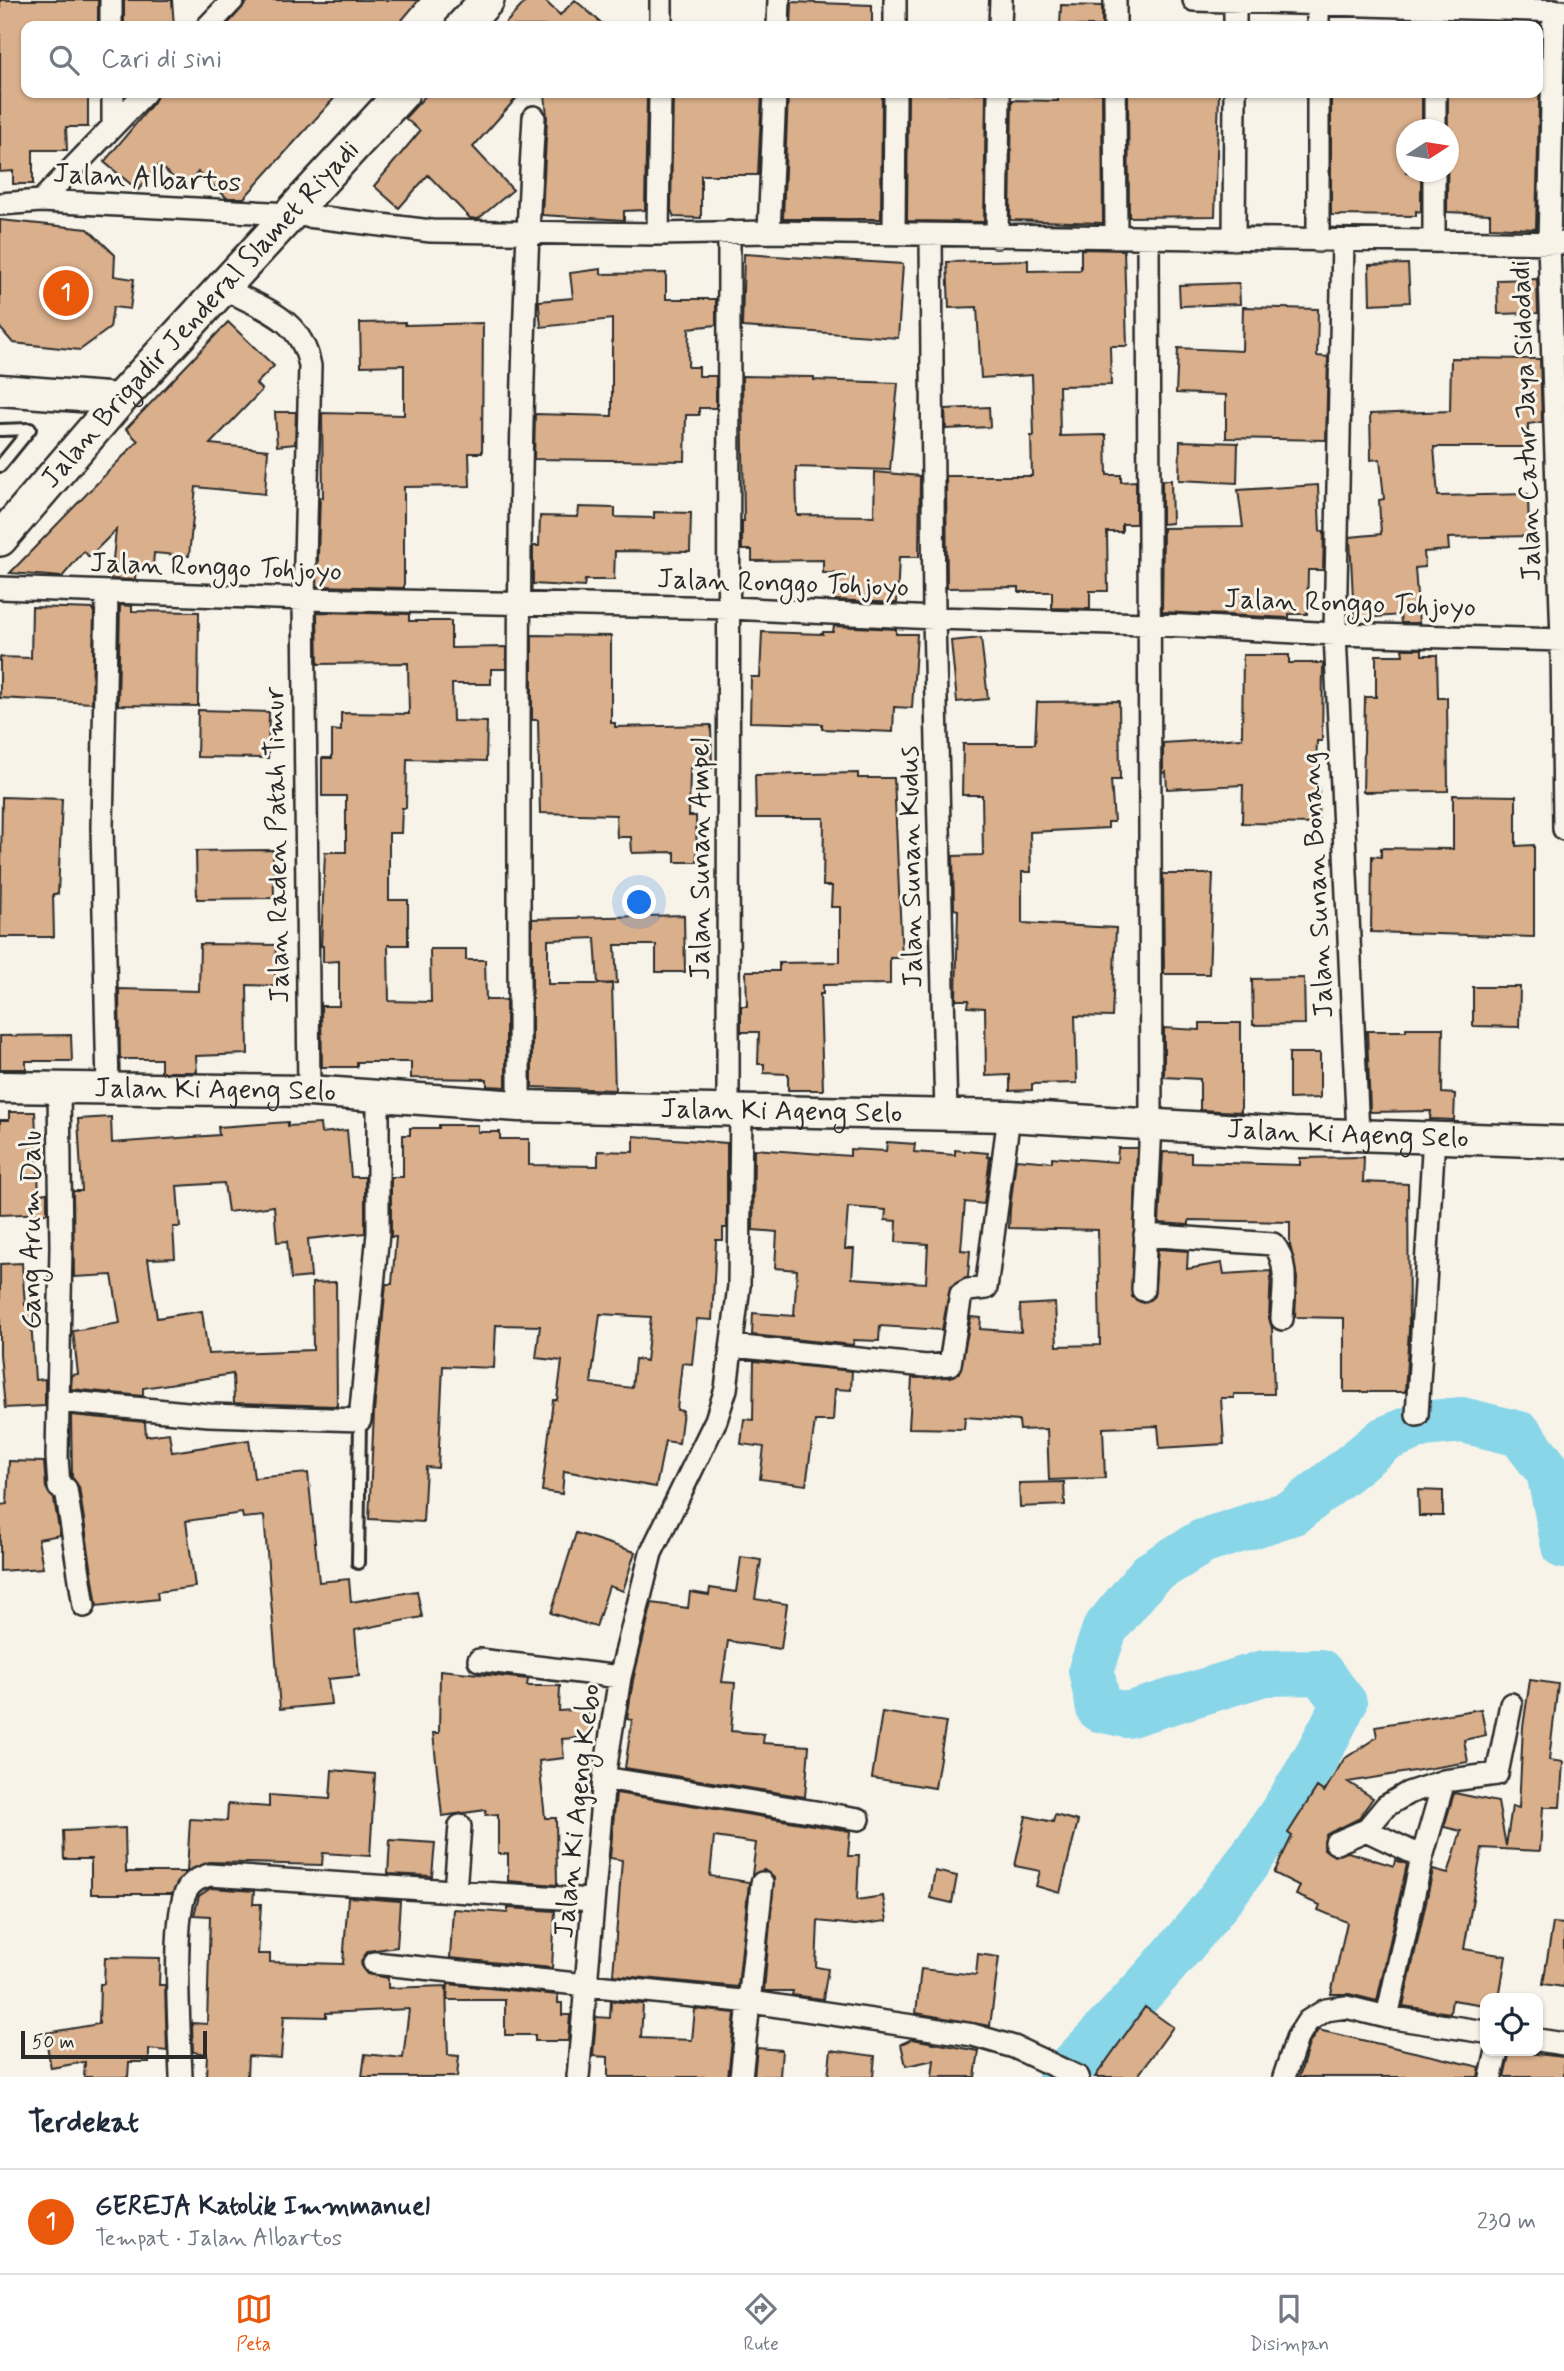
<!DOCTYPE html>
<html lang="id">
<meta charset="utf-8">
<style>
body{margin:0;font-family:Mynerve,sans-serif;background:#f2f2f3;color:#1f2937}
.controls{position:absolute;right:21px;bottom:21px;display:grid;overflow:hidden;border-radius:14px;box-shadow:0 2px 5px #0004}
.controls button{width:63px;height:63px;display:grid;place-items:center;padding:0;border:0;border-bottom:2px solid #e0e1e3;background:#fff;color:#1f2937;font:35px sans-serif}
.compass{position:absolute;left:1396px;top:119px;width:63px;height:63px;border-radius:50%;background:#fff;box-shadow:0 2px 5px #0004;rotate:78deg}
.scale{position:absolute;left:21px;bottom:18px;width:186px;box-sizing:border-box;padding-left:7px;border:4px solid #2b2b2b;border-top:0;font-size:19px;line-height:24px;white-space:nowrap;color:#2b2b2b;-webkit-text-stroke:5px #f7f3e8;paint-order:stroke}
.you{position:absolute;left:640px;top:903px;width:24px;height:24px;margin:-18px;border:5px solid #fff;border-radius:50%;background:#1a73e8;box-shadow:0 0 0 10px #1a73e833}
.badge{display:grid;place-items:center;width:46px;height:46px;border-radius:50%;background:#ea580c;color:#fff;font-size:23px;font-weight:700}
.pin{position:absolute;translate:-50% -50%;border:4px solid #fff;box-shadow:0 2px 7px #0006}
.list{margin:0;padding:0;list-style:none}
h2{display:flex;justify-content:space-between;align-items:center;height:91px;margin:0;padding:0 28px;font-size:30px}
h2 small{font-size:23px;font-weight:400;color:#747a83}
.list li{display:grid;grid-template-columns:46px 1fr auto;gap:21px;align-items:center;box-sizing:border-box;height:105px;padding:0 28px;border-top:2px solid #e0e1e3}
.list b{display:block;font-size:26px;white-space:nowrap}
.list p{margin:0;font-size:23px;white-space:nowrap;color:#747a83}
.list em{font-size:23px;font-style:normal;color:#747a83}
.icon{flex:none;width:38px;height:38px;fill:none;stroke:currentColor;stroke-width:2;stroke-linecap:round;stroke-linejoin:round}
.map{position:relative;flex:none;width:1564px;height:2077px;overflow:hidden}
.search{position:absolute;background:#fff;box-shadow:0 2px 5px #0004;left:21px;right:21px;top:21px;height:77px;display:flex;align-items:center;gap:18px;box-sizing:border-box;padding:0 24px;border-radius:14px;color:#747a83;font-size:26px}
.sheet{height:196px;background:#fff}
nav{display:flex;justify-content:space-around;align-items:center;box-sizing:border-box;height:98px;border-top:2px solid #e0e1e3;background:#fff;font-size:19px;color:#747a83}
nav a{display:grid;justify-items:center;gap:4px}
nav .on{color:#ea580c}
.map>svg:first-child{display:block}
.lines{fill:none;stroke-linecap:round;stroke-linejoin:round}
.river{stroke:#89d6e9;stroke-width:46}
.building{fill:#daaf8b;stroke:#2b2b2b;stroke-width:2;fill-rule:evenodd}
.lane-casing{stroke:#2b2b2b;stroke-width:16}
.street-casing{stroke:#2b2b2b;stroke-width:26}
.secondary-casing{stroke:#2b2b2b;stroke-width:35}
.primary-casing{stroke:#2b2b2b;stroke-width:38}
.lane{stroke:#f7f3e8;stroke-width:10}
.street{stroke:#f7f3e8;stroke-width:21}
.secondary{stroke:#f7f3e8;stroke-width:30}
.primary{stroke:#f7f3e8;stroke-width:33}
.labels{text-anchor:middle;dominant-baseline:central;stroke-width:6;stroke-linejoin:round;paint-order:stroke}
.street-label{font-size:28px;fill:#2b2b2b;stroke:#f7f3e8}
</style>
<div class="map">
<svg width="1564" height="2077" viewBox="0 0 1564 2077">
<rect width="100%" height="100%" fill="#f7f3e8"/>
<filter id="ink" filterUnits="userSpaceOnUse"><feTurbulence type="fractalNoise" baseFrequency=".0143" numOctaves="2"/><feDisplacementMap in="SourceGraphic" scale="14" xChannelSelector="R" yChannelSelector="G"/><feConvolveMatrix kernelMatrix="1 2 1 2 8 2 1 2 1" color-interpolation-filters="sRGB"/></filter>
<g filter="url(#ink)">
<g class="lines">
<path class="river" d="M1061,2077c108,-110 217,-234 283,-374l-24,-31 -56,1 -137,42 -28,-6 -8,-39 14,-41 45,-55 52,-32 92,-30 91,-73 38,-15 39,-4 58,14 29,38 15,74"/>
</g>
<path class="building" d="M0,0h98v25l-72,1v67h62v34h-22l1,23h-34v34h-20v-13l-13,1z
M124,0h48l2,26h-50z
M249,0h170l-22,26h-171z
M527,0h17l16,15 15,-15 30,26h-102z
M792,2l80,3v21h-81z
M1061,5l41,1v20h-42z
M1538,23h3l-5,206 -46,-2v-13l-43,-2 1,-119h90z
M158,93h181l-95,105h-17l-29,-26 -13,16 -26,-23 -21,25 -34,-28 50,-60z
M428,93h93l-48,54 40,43 -35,29 -8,-1 -42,-43 -29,33 -25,-22 46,-55 -15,-13z
M545,93h102l-2,117 -21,1v9l-82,-5 5,-97z
M673,93h89l-4,82h-57v43l-27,-1 -3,-7z
M788,93h94l-1,126h-98z
M908,93h78l-2,129 -77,-1z
M1058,93h44l1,130 -93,-3 2,-120 46,1z
M1128,93h91l-4,123 -86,1z
M1331,93h91v37h-16v42h15v40l-5,-1v5l-85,-1z
M0,220l88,9 27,26 -1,21 20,3 -4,30 -17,-2 -3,21 -30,22 -67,-7 -13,-15z
M1081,249l43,1 3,96h-17l1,39 -52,1 1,50 46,-1 1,40h14v7l15,-1v43h-14v8h-15l1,59h-18v18l-38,-1v-16h-33v-5l-72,1 -1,-112h86l-1,-40h3l-2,-61 -51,3 -4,-71 -28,1 -2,-46 81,-2v11l53,-1z
M744,254l159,10 -5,74 -156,-11z
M1408,264l2,38 -40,2 -1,-39z
M601,269v5l65,-1v26h50v26l-27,3 -1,39h11v9h17v32h-17v7h-13l-1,46 -151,-2 1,-45 77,2v-97l-71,8 -2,-21v-5l34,-3 -3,-25z
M1537,279l1,34 -40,1 -1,-34z
M1239,283l1,21 -60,2 -1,-21z
M1243,307l75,2 -1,47 11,1 -2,83 -100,-2v-43l-50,-2 2,-45 64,3z
M228,322l46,44 -18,18 6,6 -52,54 58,6 -3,44 -69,-7 -7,69 -35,-3 -1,13 -17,-1 -1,15 -24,-1 5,-49 -27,27 -5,-6 -22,26 -52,-4 128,-132 -12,-12z
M405,322v3l78,-2 -1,130h-13l1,33 -66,1v101l-87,-2 3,-89 3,1 -1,-85 82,2v-50l-43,1 -1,-43z
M1451,358l89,1 2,63 -14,2v23h-94l4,49 90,-2 1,42 -81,2 1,12 -25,2 1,15 -10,1 4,55h-18l-1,-8 -46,4 -4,-82 31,-3 -2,-34 5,-1 -4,-40 -9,1 -1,-46 80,-3z
M742,376l72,1v3l84,3 -8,87 -94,-3 1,48 77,1 1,-44 45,4 -1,81h-20l-2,46 -62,-3v-27h-12v-13l-71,1v-11h-10v-29h2z
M989,407l1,20 -44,2 -1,-20z
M275,412h21l-1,32 -18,2z
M1180,441l58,2 -1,40 -58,-3z
M1162,480h9l1,43 -10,1z
M1318,485l2,46h4l-1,39h-15l-1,44h-18v4l-127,-6 1,-84 80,-1 -5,-37z
M579,507l36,1v9l39,1v-6l37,1 -1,39 -75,-1 -1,29h-29l-1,7 -51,-3v-38h6l1,-30 38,1z
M120,605l12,1v5l67,1 -1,94 -80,-1z
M32,607l62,2 -2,94 -92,-5v-41l31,1z
M317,612l92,2v7h42v27l55,-1v22h-15v15h-39l1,37 34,1 -1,39 -79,-2 -1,49h-4l-1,25h-12v67h19v45h-20l1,56 42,1 -1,-53h36v11h19l1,40h20v87l-19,-1v-7l-76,-1v-16h-54v5h-35l-1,-61h18v-45l-16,1v-16h-2l4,-94h21v-56h-24v-38h10v-28l9,1v-18l68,1 -1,-51 -90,1z
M834,626l62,3v5h21l-5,74 -18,-1 -1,25 -71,-3v-5l-72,-2 1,-45h9l2,-45 61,2v-2h10z
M532,635l79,1v87h4v4l96,-2 1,43h-22l-1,48h7l1,46h-22v-10l-43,1 -1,-16h-14l-1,-22 -76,-2 -2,-93h-6z
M981,638l7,61 -31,3 -6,-61z
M1402,649h20v6h15l1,43h9l1,93 -85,1 2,-95h11v-42h27z
M1243,655h46v8h34l-1,78h-5l-2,46h4l-1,37 -76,-1 1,-38 -76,4 -1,-17 -3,1v-30l79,-5z
M1119,701l1,79h-9l3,42h-6v6l-78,4 1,40h-9v51l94,5 -4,89 -37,-1 2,67 -45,1v6l-22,1v-16l-24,1 -1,-68 -17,-1 1,-7h-13l2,-90 -4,-1 -1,-53 30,-1 -1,-60h-20l1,-51h72l2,-42z
M198,710l71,2 -1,46 -71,-1z
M858,773v5h36l8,180h-12v26l-67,1v9h-3l3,96h-35v-16l-24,-1v-9h-6l1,-32h-18v-26h6l-1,-35h33v-8l61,-1v-55h-9l1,-21h-9l1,-68h-68l-1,-43z
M1453,795l63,1v50l18,-1v92l-163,-5 1,-76 9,1v-9l72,1z
M2,797l60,2 -4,95h-5l1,43h-54z
M273,850l1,48 -77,1 -1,-48z
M1163,874h50l-4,100h-45z
M684,915l1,57h-29v-27h-41l2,38 -19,1 -3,-46 -47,2v44h64l3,106 -83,-3v-168z
M200,944l76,1 -1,41 -28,-1 1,69 -52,2 1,16h-36v-13h-41l-1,-70 80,2z
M1304,978l1,46 -52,1 -1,-46z
M1473,987h47l-1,40 -46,-1z
M1200,1023h41v89l-41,-2v-31l-36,-2v-49l36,2z
M1406,1028h37l-1,65 13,1 -1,26 -24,-1 1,-8 -61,1 -3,-81h39z
M71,1035l1,26h-46v8h-26v-33z
M1289,1053h31v45l-31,1z
M9,1112h26l4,82 8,-1v20l-47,2v-95h9z
M111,1117l1,26 107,-8 -1,-8 70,-5v4l32,-2 1,9 26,-3 4,47h14v56l-57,6 3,38 -20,2 -4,-38 -10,1 -3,-36 -46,6 -4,-29 -47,3 3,41h-7l2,31 -27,1 9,59 45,-7 6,43 105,-4 -1,-67 24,-1 1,124 -103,-3 -1,-29 -90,14v8l-72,-7 1,-14 6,-1 -5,-43 47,-8 -8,-48 -38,2 -1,-86h9l-4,-72z
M439,1125h39v7h22v7h29v26l69,1v-15l36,1v-16l93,7v85h-4v12h-7l-4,80 -15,-1 -5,45 -10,-1 -5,47 6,1 -4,32 -14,-2 -9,46 -92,-16 -2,23 -20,-3 11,-91h4l5,-39 -26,-3 4,-32 -44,-1 -2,43 -51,-2 -5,102 -12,-1 -3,55 -54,-3 5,-107 12,-128h6l4,-47h-5v-60h12v-42h7v-7h29zM600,1314l51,3 -5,44 -11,-2 -3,29 -41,-5z
M887,1142l28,2 -1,8 41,3v-5l33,3 -1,4h3l-6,47 -19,-2 -4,48 9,1 -2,26 -18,10 -8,43 -62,-4 -1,15 -25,-1 -1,5 -101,-10 1,-22 41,3 3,-46 -22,-2 2,-36 -24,-2 1,-81 96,7v-7l36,2zM848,1207l38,3 -1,10 12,1 -1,21 32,2 -2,39 -74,-5 2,-29h-9z
M1118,1148h19l-5,149 11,6 11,-7 4,-47 30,2 -1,18 35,-6 2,11 47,-3 -2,47 3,10 2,66h-40v4h-13l3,46 -64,4 -2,-22 -55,2 2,50 -56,2 -2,-51 -27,1 -1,-9 -54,-4 -1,12 -55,-1 3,-50 39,-1 9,-5 11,-55 10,1 -1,11 41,3 -1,-27 35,-2 2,43 43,-1 -2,-115 -89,-2 1,-19 6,-50 36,3v-5l65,5z
M1163,1152l28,1v9l109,3v-7l64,-1 -1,25 45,2 1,146 -4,62h-61v-74l-49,-1 2,-39 -7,-33v-23l-101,-2v5l-30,-2z
M22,1263l3,42h5l5,75 10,-1v27l-40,2 -5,-54v-90z
M754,1361l98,10 -1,19 -16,-1 -2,32h-18l-9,64 -46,-6 4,-32 -23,-3 3,-25 9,1z
M71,1415l74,7 1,14 23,-3 3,19 77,-12 5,38 54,-5 11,109 30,-3 2,23 66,-11 5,26 -67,13 4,46 -31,3 3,25 -51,5 -16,-193 -21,2 -1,-5 -56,8 9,66 -38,5 1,7 -61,7 -18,-119 -7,-10z
M9,1461l35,1 2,26 8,11 6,36 -22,4 5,29 -43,3v-66l7,-1z
M1064,1482l1,23 -45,2 -1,-24z
M1418,1490l25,1v25h-24z
M576,1533l59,19 -12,39 -14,-5 -13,41 -45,-14z
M741,1557l20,3 -6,39 32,5 -6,45 -53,-8 -6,41 13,1 -4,48 33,3 -1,9 46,3 -4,51 -180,-29 7,-48 -5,-1 6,-39 19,-77 36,5 2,-16 19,3 1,-7 26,4z
M440,1670l88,9 -1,7h33l-1,25 29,-2 2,28 -28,2 2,19 -25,3 6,57h11l1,67 -49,-4v-27h-10v-40l-12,1v-5l-44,6 -9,-83h6z
M1530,1680l28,4 -9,76 14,2 -3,45h-17l-3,44 -58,-3 -18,101 42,7 -7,42h-14v7l-33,-5 -2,13 -47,-7 30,-136 15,4 13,-43 -17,-4 10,-34 44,9 8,44 6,-40 7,2 4,-81z
M1481,1709l5,26 -22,5 4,22 -120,20 25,16 -15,21 -32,16 -2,14 10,7 14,-4 46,14 1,-6 12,4 -30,137 -28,-7h-18l16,-72 -29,-12 2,-5 -24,-10 4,-9 -26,-13 18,-37 -4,-3 29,-46 7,5 20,-33 33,-22 -2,-11z
M882,1712l64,10 -11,66 -63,-10z
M332,1770l43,4 -5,82 -47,-3 -1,12 -113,-3 -22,9 3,-52 37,2 1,-17 41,3v-12l61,4z
M616,1793l234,38 -2,25h11l-2,44 26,-4 4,25 -32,4 -37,-4 -2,46 12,2 -5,30 -31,-4 1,-4h-29l10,-113 -10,-8 -12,5 4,-32 -42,-6 -4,39 39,6 -11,105 -125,-12 9,-115 -12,-2z
M1055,1815l23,6 -18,72 -24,-7 4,-15 -25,-5 11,-50 27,6z
M125,1828l1,44h60l-14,22h-81v-35h-27l-1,-28z
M390,1840l45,3 -3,33 -44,-2z
M935,1871l22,5 -5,27 -22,-5z
M211,1888l43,3 -1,13h8l-3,50h12v8l73,2 5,-67 52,4 -3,46 -29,4 -7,10 1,7 5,6 21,4v10l58,-2 2,69 11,1 -2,21h-95l3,-23 38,4 6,-49 -83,4v4l-42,-1 -3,42 -33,-2 -1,21h-41l1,-23 -14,-2 -1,-29 15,1 3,-108 -16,-1 5,-19z
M508,1908l47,3 -3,57 -102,-10 3,-49 55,4z
M1553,1923l11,1v63l-21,-3z
M978,1954l21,3 -9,69 -74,-13 5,-44 55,6z
M105,1957l55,1 -1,27h6l2,66 -18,-2v13h-20l-1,15h-44l1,-15 -34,6 -6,-35 54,-9 1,-40h4z
M448,1984l110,11v8h4v12h8l-2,26h-33v-6h-30v-35h-58z
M611,2001l32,3 -2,34 51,2 3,-31 40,4 -7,64h-120v-20l-15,-1 3,-39 14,1z
M1145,2007l28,20 -36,50h-42z
M1318,2030l162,37 -2,10h-179l10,-33z
M912,2039l67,12 -4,26h-43l2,-17 -28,6 -5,-22z
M757,2048l25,2 -2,26 -26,1z
M831,2050l44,6 -2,21h-45z
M1510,2051l54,6v20h-60z"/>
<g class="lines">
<g class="lane-casing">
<path id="lane" d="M0,430l30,-1 -30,37
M358,1563l2,-143"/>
</g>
<g class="street-casing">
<path id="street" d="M111,0v26
M1115,0v26
M1194,0l370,11
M1554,10l-5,233 13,397 2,189
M208,26l25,-26
M661,26v-26
M778,26l1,-26
M895,26v-26
M1000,26l1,-26
M1235,26v-23
M1318,26v-21
M113,93v33
M1115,93l1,143
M1435,130v-37
M41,201l104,-108
M0,204l41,-3 250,13 140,17 227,3 111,-2 795,11
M769,232l6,-139
M894,233l1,-140
M658,234l2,-141
M931,235l3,383 12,497
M997,237l2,-144
M1234,239l1,-146
M1434,240v-68
M1318,241v-148
M1343,241l-8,393 23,500
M223,288c40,21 78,29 87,78l-6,233 5,492
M0,588l304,11 426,9 204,10 213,6 188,10 229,6
M107,593l-5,234 6,260
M59,1088l2,159 -4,210 2,30 7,2 18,117
M519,1106c1,-330 -5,-660 15,-989
M728,1109l1,-877
M1145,1235l128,9c17,18 10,51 9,75
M1143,1290l8,-166 -3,-885
M733,1346l193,20 24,-2 11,-70 7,-4 18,-2 23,-172
M58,1401l151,14 151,5 18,-187v-138
M1417,1415l17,-279
M479,1660l141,17
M604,1778l255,41
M1366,1830l56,27
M1336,1843l30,-13 20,-24 22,-13 36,-12 53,-7 14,-70
M455,1891l5,-65
M374,1963l377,39 222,33 41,12 64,30
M1387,2017l35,-160 22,-76
M1538,2040l26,4
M181,2077c-1,-37 -10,-161 6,-187 5,-9 13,-12 22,-15l383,25
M578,2077l26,-299 16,-101 31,-124 65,-133 10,-31 13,-103 2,-177
M741,2077l21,-194
M1284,2077l13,-39 11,-17 18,-11 20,-3 41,10 98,15
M1491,2077l6,-26"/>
</g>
<g class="secondary-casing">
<g id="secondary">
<path d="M0,390l120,9"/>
<path id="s1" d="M0,1087l309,4 210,15 490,10 284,17 271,9"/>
</g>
</g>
<g class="primary-casing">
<g id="primary">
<path d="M463,26l24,-26"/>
<path id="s2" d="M0,539l120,-140 282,-306"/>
</g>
</g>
<use href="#lane" class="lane"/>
<use href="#street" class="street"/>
<use href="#secondary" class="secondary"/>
<use href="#primary" class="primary"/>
</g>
</g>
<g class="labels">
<g class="street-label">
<text transform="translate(147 179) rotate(3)">Jalan Albartos</text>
<text stroke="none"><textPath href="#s2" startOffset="301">Jalan Brigadir Jenderal Slamet Riyadi</textPath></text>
<text transform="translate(1527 421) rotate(-92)">Jalan Catur Jaya Sidodadi</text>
<text transform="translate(216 568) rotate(2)">Jalan Ronggo Tohjoyo</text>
<text transform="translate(783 584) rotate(2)">Jalan Ronggo Tohjoyo</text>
<text transform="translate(1350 604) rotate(2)">Jalan Ronggo Tohjoyo</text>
<text transform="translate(278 845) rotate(-91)">Jalan Raden Patah Timur</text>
<text transform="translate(701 859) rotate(-90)">Jalan Sunan Ampel</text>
<text transform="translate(912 867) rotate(-91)">Jalan Sunan Kudus</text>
<text transform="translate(1318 885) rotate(-93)">Jalan Sunan Bonang</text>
<text stroke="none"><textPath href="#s1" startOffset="215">Jalan Ki Ageng Selo</textPath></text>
<text stroke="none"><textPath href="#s1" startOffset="782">Jalan Ki Ageng Selo</textPath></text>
<text stroke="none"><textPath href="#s1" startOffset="1349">Jalan Ki Ageng Selo</textPath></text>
<text transform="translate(32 1230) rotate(-90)">Gang Arum Dalu</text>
<text transform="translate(578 1811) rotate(-84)">Jalan Ki Ageng Kebo</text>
</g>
</g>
</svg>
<div class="controls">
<button><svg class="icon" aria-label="locate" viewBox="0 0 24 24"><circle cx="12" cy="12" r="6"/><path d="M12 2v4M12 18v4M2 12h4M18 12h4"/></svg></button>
</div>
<svg class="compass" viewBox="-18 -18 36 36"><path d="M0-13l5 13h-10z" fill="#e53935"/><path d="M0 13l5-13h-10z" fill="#747a83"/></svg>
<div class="scale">50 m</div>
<div class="you"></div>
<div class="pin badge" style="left:66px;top:293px">1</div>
<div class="search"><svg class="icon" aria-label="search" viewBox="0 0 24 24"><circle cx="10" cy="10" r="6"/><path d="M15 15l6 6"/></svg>Cari di sini</div>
</div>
<section class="sheet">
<h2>Terdekat<small></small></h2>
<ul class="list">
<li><span class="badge">1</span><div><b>GEREJA Katolik Immmanuel</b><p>Tempat · Jalan Albartos</p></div><em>230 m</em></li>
</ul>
</section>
<nav>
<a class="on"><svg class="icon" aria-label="map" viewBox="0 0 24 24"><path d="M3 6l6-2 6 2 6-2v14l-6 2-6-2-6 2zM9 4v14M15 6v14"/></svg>Peta</a>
<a><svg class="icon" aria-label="directions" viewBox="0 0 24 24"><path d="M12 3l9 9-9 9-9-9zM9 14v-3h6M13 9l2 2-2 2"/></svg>Rute</a>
<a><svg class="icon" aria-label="saved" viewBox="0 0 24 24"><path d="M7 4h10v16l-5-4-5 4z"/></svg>Disimpan</a>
</nav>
